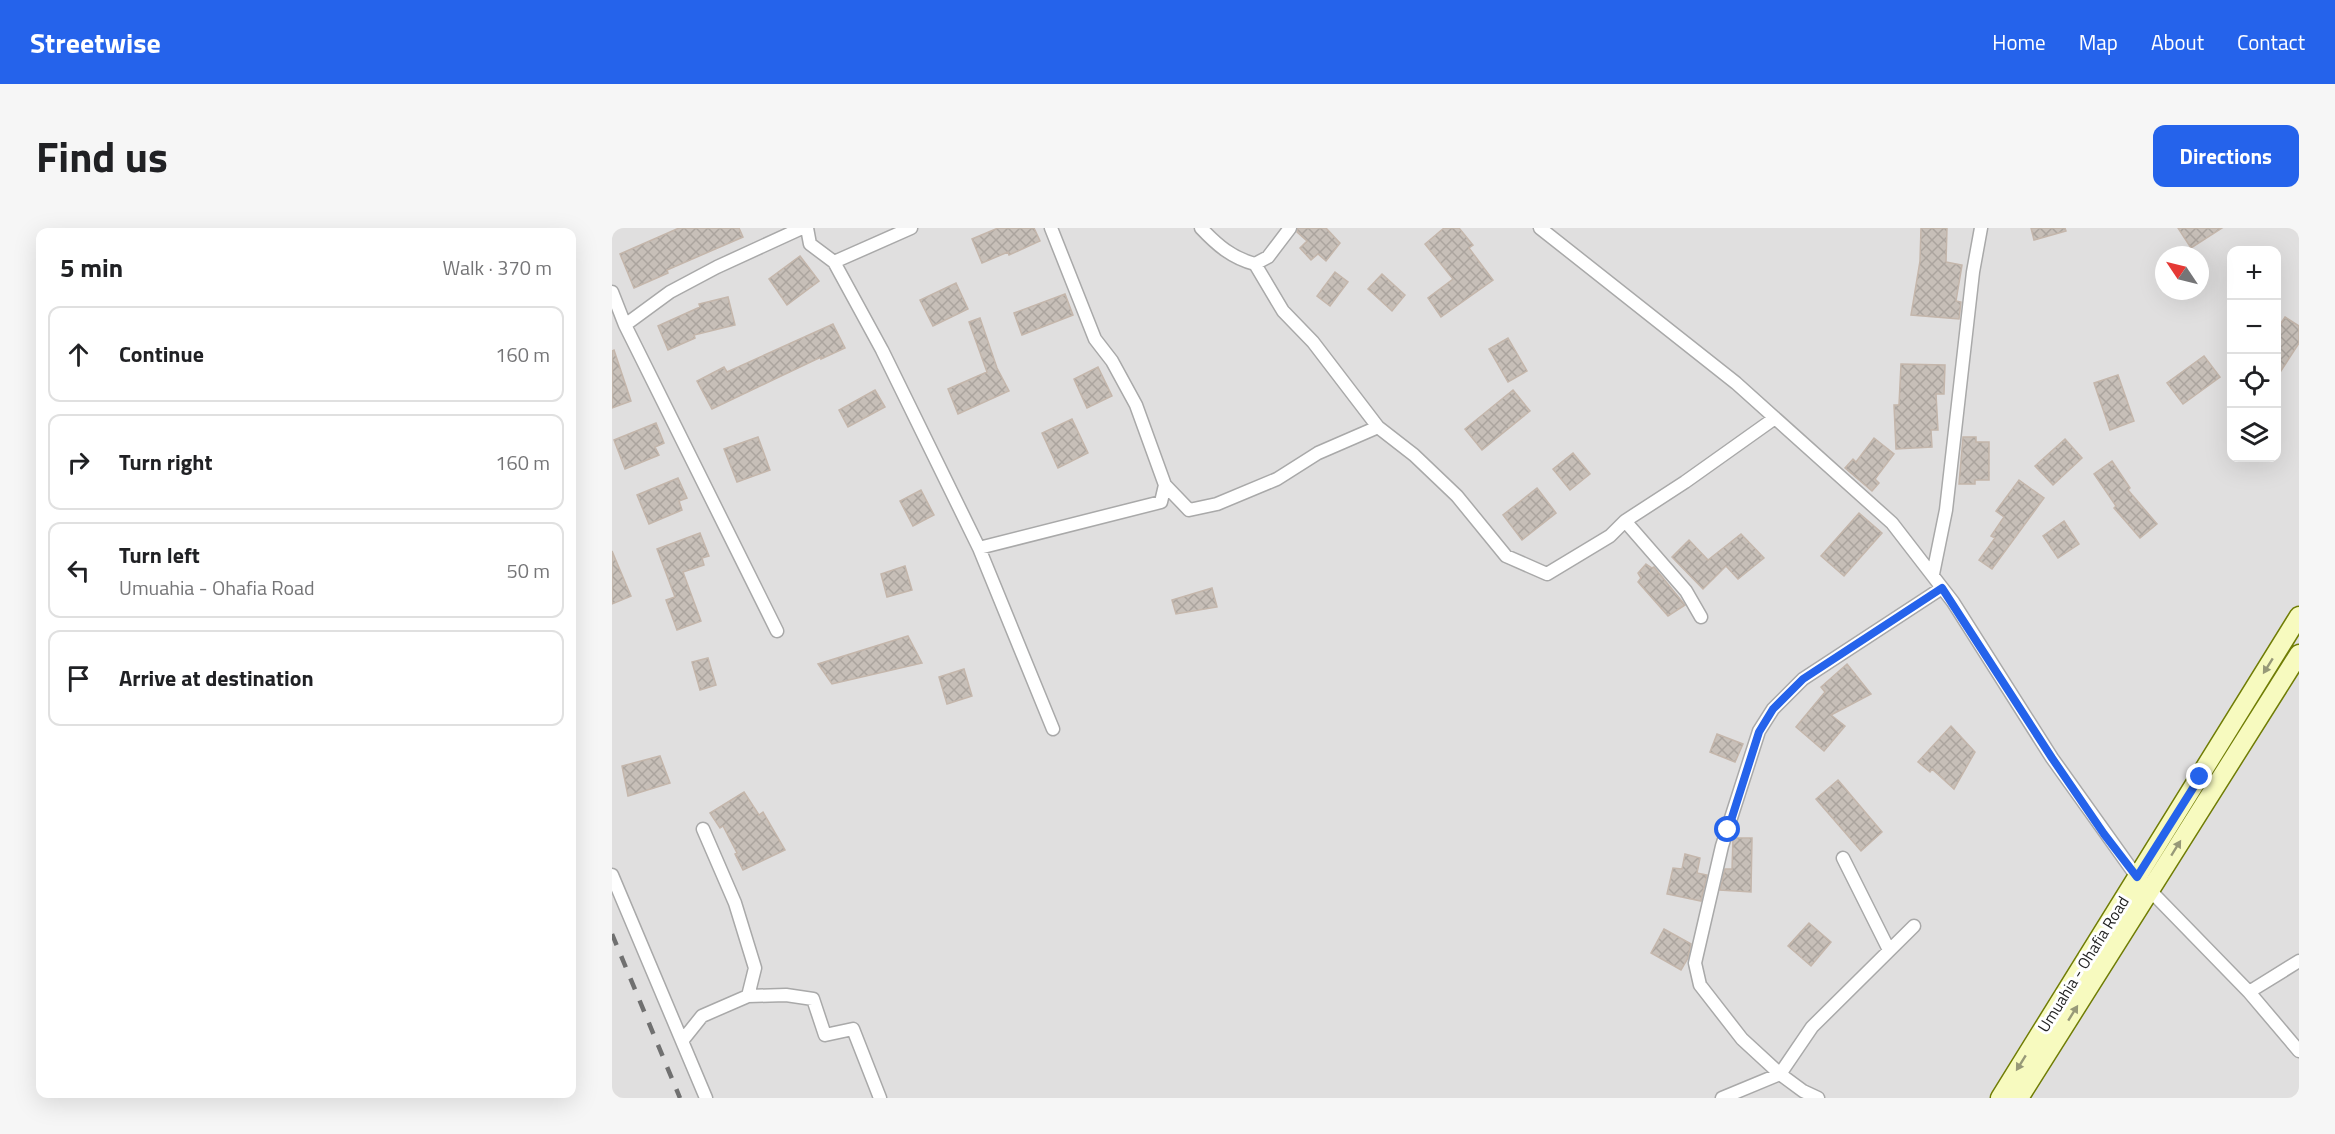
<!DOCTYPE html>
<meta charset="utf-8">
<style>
body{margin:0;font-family:"Titillium Web",sans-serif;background:#f6f6f6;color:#202124}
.controls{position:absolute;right:18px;top:18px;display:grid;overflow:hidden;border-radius:12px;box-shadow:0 6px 24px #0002}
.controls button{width:54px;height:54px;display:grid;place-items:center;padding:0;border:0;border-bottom:2px solid #e0e0e0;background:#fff;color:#202124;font:30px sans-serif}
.compass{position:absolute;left:1543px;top:18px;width:54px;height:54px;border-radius:50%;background:#fff;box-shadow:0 6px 24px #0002;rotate:305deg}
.stop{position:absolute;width:18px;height:18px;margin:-14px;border:4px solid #2563eb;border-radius:50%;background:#fff}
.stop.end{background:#2563eb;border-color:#fff;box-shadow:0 2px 6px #0008}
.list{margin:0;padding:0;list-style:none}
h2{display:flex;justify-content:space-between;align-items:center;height:78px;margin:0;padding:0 24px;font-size:26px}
h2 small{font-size:20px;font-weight:400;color:#757577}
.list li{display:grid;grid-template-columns:39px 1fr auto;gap:18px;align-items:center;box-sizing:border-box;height:96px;margin:0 12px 12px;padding:0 12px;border:2px solid #e0e0e0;border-radius:12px}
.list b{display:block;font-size:22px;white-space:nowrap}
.list p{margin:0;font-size:20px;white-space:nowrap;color:#757577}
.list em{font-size:20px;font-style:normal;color:#757577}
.icon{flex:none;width:33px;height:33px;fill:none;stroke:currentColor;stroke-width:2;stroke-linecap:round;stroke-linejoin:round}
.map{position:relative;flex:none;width:1687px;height:870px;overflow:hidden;border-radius:12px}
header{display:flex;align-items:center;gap:36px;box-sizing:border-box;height:84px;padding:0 30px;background:#2563eb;color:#fff}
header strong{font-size:28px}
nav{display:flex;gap:33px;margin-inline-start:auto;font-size:21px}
.intro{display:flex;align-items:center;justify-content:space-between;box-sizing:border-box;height:144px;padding:0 36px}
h1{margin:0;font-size:42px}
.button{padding:15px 27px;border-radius:12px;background:#2563eb;color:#fff;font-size:21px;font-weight:700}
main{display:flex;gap:36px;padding:0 36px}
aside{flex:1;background:#fff;border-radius:12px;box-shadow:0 6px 24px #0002}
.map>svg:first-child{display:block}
.residential{fill:#e0dfdf;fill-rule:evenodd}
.building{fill:url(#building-cross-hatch);stroke:#c4b6ab;stroke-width:1.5}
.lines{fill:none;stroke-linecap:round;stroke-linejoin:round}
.minor-casing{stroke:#a9a9a9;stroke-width:15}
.secondary-casing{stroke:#707d05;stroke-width:21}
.minor{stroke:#fff;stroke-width:12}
.secondary{stroke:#f7fabf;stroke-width:18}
.rail{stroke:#707070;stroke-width:4.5;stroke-dasharray:12 12;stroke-linecap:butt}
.oneway{fill:#979978}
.route{stroke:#2563eb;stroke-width:8}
.labels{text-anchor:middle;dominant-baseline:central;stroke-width:6;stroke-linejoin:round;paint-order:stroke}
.street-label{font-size:16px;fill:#222;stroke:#fff}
</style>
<header>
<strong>Streetwise</strong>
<nav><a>Home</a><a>Map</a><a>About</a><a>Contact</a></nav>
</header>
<div class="intro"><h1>Find us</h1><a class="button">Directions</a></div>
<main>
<aside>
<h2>5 min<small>Walk · 370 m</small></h2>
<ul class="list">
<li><svg class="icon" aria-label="ahead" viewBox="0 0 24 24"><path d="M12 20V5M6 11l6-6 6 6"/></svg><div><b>Continue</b></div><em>160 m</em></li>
<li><svg class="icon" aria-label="right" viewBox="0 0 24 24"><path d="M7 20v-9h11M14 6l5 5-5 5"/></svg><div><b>Turn right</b></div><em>160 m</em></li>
<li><svg class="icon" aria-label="left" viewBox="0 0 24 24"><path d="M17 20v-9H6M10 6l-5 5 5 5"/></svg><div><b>Turn left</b><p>Umuahia - Ohafia Road</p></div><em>50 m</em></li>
<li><svg class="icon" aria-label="arrive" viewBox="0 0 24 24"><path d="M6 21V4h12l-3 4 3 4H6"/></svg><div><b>Arrive at destination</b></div></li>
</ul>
</aside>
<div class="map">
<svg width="1687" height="870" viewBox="0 0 1687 870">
<defs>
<pattern id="building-cross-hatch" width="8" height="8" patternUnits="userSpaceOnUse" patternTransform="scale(1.5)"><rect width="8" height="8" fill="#c7bfb8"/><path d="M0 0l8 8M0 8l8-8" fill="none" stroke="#aba49e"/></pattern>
</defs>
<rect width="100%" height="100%" fill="#f2efe9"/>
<path class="residential" d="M0,0h1687v870h-1687zM1620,22h44v208h-44zM1552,27h36v36h-36z"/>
<path class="building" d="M67,0h60l4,9 -76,33 1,3 -34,15 -14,-34z
M386,0h36l6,13 -31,14 -1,-3 -26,11 -10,-24z
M686,0h28l14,15 -14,18 -8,-7 -7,6 -11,-12 7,-7 -10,-9z
M832,0h15l14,17 -4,3 24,32 -52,37 -13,-19 25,-19 -28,-35z
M1309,0h26l-1,34 16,3 -6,36 5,1 -2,17 -48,-4 9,-54z
M1419,0h34l1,3 -32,9z
M1566,0h44l-31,20z
M188,28l19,25 -32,24 -18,-26z
M723,44l13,10 -18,24 -13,-10z
M770,46l23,21 -13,16 -24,-22z
M344,55l12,26 -35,17 -13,-26z
M453,66l8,21 -51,20 -8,-22z
M116,69l7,28 -41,10 1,3 -27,12 -10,-24 42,-19 -1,-3z
M1673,89l14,9v17l-22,34v-48z
M368,90l17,50 12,23 -51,23 -10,-25 39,-17 -18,-50z
M221,96l12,24 -24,11v-2l-109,52 -15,-28 27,-14 3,5z
M896,110l19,33 -19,11 -19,-33z
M2,122l17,51 -19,7v-57z
M1592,128l16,21 -37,27 -16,-21z
M1289,136l44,1 -1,29h-8l2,36h-7l1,17 -36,2 -2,-44h5z
M486,139l14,29 -25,12 -13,-29z
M1506,147l16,46 -24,9 -16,-47z
M263,162l10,17 -37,20 -9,-17z
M901,162l17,21 -48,39 -17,-21z
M460,191l16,34 -30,15 -16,-35z
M44,195l8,20 -9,4 4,8 -34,14 -11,-29z
M146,209l12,33 -33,12 -13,-33z
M1351,209h13v5h13v38h-14v4h-16z
M1262,210l20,16 -19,25 4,4 -7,8 -27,-23 8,-9 3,3z
M1453,211l17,19 -29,27 -18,-19z
M961,225l17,21 -20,16 -17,-21z
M1500,233l18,27 -2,2 29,34 -17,14 -26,-30 2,-2 -22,-32z
M66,250l9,20 -8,3 3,9 -33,14 -12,-29z
M1407,252l25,18 -52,71 -13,-9 16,-22 -4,-2 13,-19 -8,-6z
M925,260l19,25 -34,27 -19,-25z
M309,262l13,25 -21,11 -13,-25z
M1247,285l23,20 -38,43 -23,-20z
M1452,293l15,23 -21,14 -15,-22z
M88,305l9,23 -7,2 2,7 -21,7 18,49 -24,9 -11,-30 9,-3 -18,-48z
M1129,306l23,24 -26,21 -12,-13 -23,23 -31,-32 17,-17 19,20z
M0,323l19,45 -19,8z
M1034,336l6,4 2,-1 31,38 -17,11 -30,-34 3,-4 -3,-5z
M293,338l7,24 -25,7 -6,-23z
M600,360l5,19 -41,7 -4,-14z
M296,408l14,27 -90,21 -14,-20z
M96,430l8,27 -16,5 -8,-28z
M1235,436l24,30 -40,21 14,11 -21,25 -28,-24 29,-35 -4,-5z
M352,441l8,27 -25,8 -8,-27z
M1339,498l24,26 -21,37 -22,-20 -2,3 -12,-10z
M1105,506l26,10 -8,18 -25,-10z
M48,528l10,27 -42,13 -6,-30z
M1226,552l44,52 -21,19 -45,-52z
M132,564l15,23 4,-3 22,38 -42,20 -8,-16 2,-1 -14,-27 -3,2 -10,-15z
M1121,610h19l-1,54 -31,-2 5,-21h7z
M1073,626l15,4 -3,15 10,2 -6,26 -34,-7 6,-26 9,1z
M1197,695l22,19 -20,24 -23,-20z
M1052,701l27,15 -3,14 -7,12 -30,-17z"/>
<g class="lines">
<g class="minor-casing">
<path id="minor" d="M195,0l3,16 24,18
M299,0l-77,34 48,88 97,198 74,181
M589,0c16,17 31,30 54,36l13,-7 22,-29
M928,0l196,155 156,140 61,79 99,156 85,119 112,115 50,59
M643,36l28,47 30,31 65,85
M0,64l13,33 45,-33 47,-25 85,-39
M13,97l152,306
M553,257l24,25 28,-6 60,-25 41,-26 60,-26 36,28 43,41 49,60 41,18 63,-38 15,-15 61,70 15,26
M1013,293l60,-39 90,-64
M367,320l182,-46 4,-17 -29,-80 -24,-44 -17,-22 -44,-111
M1321,346l13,-64 27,-238 8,-44
M1231,630l46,92
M0,647l94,223
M1637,764l50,-31
M136,768l38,-1 27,4 12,36 28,-6 27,69
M70,813l20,-25 46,-20 7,-28 -20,-65 -32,-74
M1110,870l58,-24 32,-47 102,-101
M1206,870l-15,-7 -23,-17 -38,-35 -42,-54 -5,-22 27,-117 37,-115 14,-22 30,-30 139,-91"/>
</g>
<g class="secondary-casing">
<path id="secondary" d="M1388,870l299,-482
M1407,870l280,-444"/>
</g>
<use href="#minor" class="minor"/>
<use href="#secondary" class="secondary"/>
<path class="rail" d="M0,706l68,164"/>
</g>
<defs><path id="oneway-solid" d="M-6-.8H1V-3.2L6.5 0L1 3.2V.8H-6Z" transform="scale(1.5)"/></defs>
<g class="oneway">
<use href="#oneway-solid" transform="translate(1656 438) rotate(122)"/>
<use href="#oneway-solid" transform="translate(1564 620) rotate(-58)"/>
<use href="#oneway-solid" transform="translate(1461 785) rotate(-58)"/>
<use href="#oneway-solid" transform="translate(1409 835) rotate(122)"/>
</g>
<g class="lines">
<path class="route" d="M1116,602l31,-98 14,-23 30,-30 139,-91 110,170 52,76 33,43 63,-100"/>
</g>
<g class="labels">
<g class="street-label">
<text transform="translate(1471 736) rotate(-58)">Umuahia - Ohafia Road</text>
</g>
</g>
</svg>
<div class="controls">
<button>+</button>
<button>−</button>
<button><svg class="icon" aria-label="locate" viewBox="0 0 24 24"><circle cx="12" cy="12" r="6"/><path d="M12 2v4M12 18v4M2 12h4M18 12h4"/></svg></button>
<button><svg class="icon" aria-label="layers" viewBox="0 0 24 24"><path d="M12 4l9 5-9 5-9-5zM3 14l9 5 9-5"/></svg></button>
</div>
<svg class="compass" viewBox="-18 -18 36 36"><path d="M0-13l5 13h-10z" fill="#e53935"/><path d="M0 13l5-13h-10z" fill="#757577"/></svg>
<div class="stop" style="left:1116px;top:602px"></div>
<div class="stop end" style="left:1588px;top:549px"></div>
</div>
</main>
